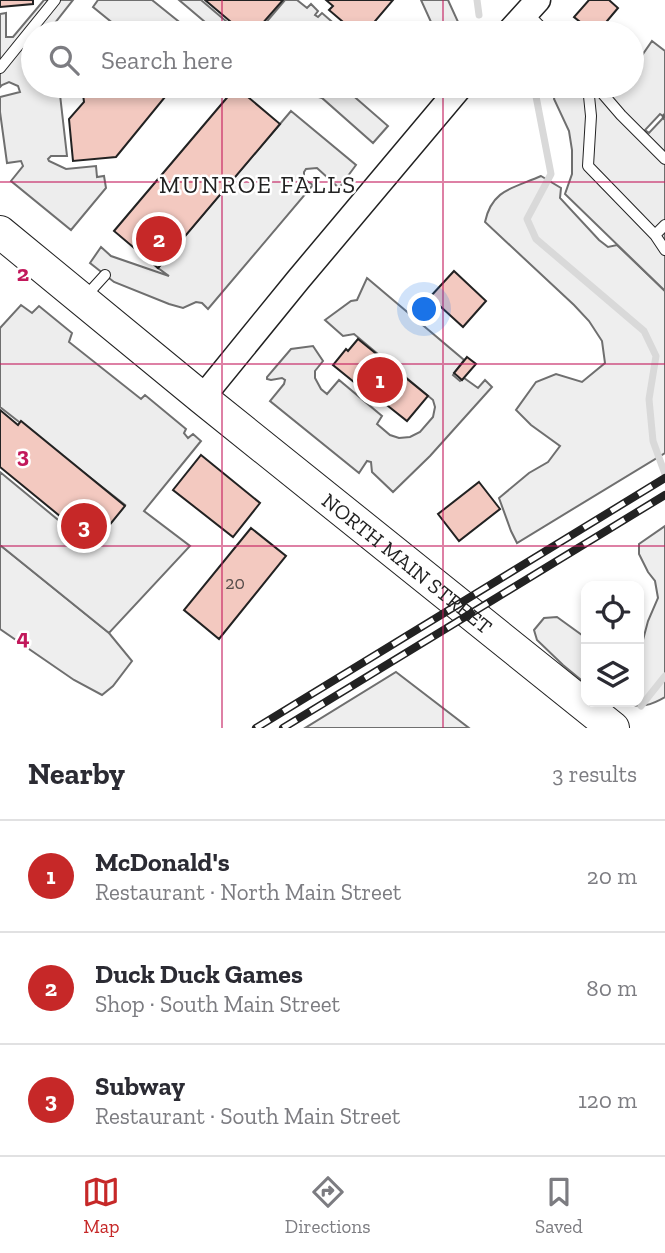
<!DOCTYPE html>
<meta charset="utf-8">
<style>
body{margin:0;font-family:"Zilla Slab",serif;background:#f7f7f7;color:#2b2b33}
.controls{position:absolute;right:21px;bottom:21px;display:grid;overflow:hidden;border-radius:14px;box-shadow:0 4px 10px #0003}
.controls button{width:63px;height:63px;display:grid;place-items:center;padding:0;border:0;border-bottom:2px solid #e1e1e2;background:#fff;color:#2b2b33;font:35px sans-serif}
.you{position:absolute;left:425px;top:310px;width:24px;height:24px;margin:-18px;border:5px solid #fff;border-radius:50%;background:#1a73e8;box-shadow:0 0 0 10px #1a73e833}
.badge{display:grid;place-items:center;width:46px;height:46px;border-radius:50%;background:#c62828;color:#fff;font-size:23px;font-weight:700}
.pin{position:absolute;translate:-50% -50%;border:4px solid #fff;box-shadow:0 2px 7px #0006}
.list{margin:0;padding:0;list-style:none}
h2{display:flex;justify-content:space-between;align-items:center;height:91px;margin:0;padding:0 28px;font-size:30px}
h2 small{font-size:23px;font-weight:400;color:#7c7c81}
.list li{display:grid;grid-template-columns:46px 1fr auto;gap:21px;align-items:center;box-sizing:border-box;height:112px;padding:0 28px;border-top:2px solid #e1e1e2}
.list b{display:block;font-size:26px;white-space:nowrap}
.list p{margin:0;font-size:23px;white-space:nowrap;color:#7c7c81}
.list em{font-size:23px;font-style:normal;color:#7c7c81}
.icon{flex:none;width:38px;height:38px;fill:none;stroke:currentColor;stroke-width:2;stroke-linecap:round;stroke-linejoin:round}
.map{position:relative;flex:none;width:665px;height:728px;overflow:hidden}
.search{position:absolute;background:#fff;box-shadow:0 4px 10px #0003;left:21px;right:21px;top:21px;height:77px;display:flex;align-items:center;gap:18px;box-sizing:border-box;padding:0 24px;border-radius:38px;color:#7c7c81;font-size:26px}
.sheet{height:427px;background:#fff}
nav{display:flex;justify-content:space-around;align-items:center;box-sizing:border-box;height:98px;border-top:2px solid #e1e1e2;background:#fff;font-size:19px;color:#7c7c81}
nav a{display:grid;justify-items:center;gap:4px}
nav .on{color:#c62828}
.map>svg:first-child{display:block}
.green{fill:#eee;stroke:#6f6f6f;stroke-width:2}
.parking{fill:#ededed;stroke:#6f6f6f;stroke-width:2}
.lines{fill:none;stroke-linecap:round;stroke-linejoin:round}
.stream{stroke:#d9d9d9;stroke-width:7}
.building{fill:#f3c9c0;stroke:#222;stroke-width:2}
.service-casing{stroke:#222;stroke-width:12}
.tertiary-casing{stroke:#222;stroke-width:27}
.primary-casing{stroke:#222;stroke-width:34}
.path{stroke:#646464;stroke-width:4.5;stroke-dasharray:5 3.5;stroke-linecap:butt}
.service{stroke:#fff;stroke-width:10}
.tertiary{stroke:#fff;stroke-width:24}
.primary{stroke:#fff;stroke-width:32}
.rail-casing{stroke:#222;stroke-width:8}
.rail{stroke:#fff;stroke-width:5;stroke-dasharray:16;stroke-linecap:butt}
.grid{fill:none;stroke:#c2185b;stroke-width:2;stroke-opacity:0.55}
.labels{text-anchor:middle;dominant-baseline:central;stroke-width:5;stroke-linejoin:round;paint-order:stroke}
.number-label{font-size:18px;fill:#564c4a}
.street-label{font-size:21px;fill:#222;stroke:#fff}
.quarter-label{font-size:24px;letter-spacing:2px;fill:#222;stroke:#fff}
.grid-label{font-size:23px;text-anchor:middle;font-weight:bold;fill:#c2185b;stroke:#fff;stroke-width:5;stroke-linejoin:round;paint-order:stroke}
</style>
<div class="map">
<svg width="665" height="728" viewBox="0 0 665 728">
<rect width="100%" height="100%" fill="#fff"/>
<path class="green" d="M541,176l20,12 -1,10 39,42 9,7 9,-2 48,46v162l-148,90 -6,-12 -12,-33 30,-25 19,-11 12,-16 -29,-21 -15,-15 20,-28 20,-8 26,8 23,-19 -3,-22 -13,-20 -15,-16 -89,-83c7,-33 29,-34 56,-46z
M665,526v171c-12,7 -26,13 -40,5h14v-47l9,-34 10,-23 -3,-17 -7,-9 -9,-18v-10z
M0,545l109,88 23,28 -19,25 -11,9 -28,-15 -74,-51z
M557,617l29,21v46l-23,-19 -26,-25 -3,-10 10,-12z
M396,672l73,56h-164z"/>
<path class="parking" d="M44,0h29l-26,33h-14v18l-2,3 2,2v30h26l8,70h-16l-3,3 1,2 17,8 30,-3 1,11 7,-1 2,12 -35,42 -60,-49 12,-15 -2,-5 -14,2 -7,-51v-15l20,-5 -2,-6 -9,-4 -7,3 -2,2v-73l6,-1v24h7z
M98,0h54l41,33h-68l-32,-26z
M179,0h22l39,33h-22z
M285,0h12l10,8 4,-4 7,7 -3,4 3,2 4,-4 23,20h-88z
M421,0h27l10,22 12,11h-34z
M652,41l13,10v62l-2,3 -3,-2 -15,16 4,3 14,-15 2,2v171l-100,-97 7,-20v-24l-3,-19 -15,-32 3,-13h75v-25l4,3z
M280,86h62l46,40 -15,17 -51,-45z
M291,111l65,54 -17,23 -22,-20 -11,1 -2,3v7l9,6 -105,124 -6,-6 -6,-1 -13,6 -14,-4 -55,-22 -24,-19 11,-16 10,9 58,20 -11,-8z
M367,278l97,82 -11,15 7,6 4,-3 14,10 7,-8 7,7 -62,69 -37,36 -21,-20 -1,-10 -4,-1 -8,12 -89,-72 14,-17 1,-4 -3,-2 -11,2 -4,-1v-2l24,-28 22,-3 10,15 -8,10v7l6,11 6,5 12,-14 43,36 -5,8 13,11 9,3 11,-1 10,-5 13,-15 2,-10 -2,-7 -79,-66 -11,2 -18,-16 26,-19 6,-1z
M21,305l11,8 7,-7 33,27 -3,9 72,57 4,-4 41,34 -2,4 4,5 5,-4 8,7 -57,70 46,35 -81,87 -109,-88v-73l91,75 34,-42 -125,-98v-79z"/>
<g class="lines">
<path class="stream" d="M477,0l2,15
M534,86l17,88 -24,45 9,20 108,92 12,25 -7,43 4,42 12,33
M641,706l24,-30"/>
</g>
<path class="building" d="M0,0h33v4l-33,3z
M205,0h78l-29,33h-10z
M326,0h67l-28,33h-9l-27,-23 4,-4z
M589,0h20l9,8 -21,25h-3l-20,-16z
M101,22l14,11h-56l-1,-7z
M82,86h92l-58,71 -43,4 -4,-42 15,-17z
M236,87l44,37 -122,144 -44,-37z
M454,271l32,30 -23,26 -33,-30z
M358,339l70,57 -21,25 -29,-23 -2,2 -43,-35 13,-16 2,2z
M467,357l9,7 -14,16 -8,-7z
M0,410l18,15 3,-4 104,85 -31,38 -94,-77z
M201,455l59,48 -27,34 -60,-47z
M479,482l21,27 -41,32 -21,-27z
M251,528l35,28 -67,83 -35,-29z"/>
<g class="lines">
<g class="service-casing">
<path id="service" d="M527,13l20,20
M0,68l55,-68
M588,86l3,30 -3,50 67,69 10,-10
M596,86l25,29 44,44
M655,235l10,15
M85,297l20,-22"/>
</g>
<g class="tertiary-casing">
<path id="tertiary" d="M508,33l30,-33
M202,398l96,-118 163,-194"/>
</g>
<g class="primary-casing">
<g id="primary">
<path id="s1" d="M0,232l202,166 411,330"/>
</g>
</g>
<path class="path" d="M665,115l-1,2 1,1"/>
<use href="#service" class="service"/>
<use href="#tertiary" class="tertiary"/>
<use href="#primary" class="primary"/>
<g class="rail-casing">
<path id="rail" d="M256,728l409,-250
M283,728l382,-233"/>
</g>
<use href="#rail" class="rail"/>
</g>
<path class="grid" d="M222,0v33M443,0v33M222,86v642M443,86v642M0,182h665M0,364h665M0,546h665"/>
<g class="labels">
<g class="number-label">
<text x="235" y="583">20</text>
</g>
<g class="street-label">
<text stroke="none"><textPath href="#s1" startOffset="525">NORTH MAIN STREET</textPath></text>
</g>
<g class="quarter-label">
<text x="258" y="184">MUNROE FALLS</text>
</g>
</g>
<g class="grid-label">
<text x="23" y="281">2</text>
<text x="23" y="463">3</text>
<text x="23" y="645">4</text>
</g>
</svg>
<div class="controls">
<button><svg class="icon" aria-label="locate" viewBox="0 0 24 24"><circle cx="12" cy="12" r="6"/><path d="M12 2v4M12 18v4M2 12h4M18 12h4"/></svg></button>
<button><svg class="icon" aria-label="layers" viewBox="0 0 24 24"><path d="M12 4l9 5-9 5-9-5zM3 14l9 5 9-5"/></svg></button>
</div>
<div class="you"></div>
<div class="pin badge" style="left:380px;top:380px">1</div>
<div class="pin badge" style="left:159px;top:239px">2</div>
<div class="pin badge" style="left:84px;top:526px">3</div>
<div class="search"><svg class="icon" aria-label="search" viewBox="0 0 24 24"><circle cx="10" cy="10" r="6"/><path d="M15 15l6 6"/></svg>Search here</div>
</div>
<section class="sheet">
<h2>Nearby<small>3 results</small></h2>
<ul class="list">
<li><span class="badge">1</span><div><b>McDonald's</b><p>Restaurant · North Main Street</p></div><em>20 m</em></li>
<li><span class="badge">2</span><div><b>Duck Duck Games</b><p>Shop · South Main Street</p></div><em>80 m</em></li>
<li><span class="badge">3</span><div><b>Subway</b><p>Restaurant · South Main Street</p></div><em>120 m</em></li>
</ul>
</section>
<nav>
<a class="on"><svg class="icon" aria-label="map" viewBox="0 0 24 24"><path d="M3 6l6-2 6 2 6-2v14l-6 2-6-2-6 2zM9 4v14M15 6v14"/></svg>Map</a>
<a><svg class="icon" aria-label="directions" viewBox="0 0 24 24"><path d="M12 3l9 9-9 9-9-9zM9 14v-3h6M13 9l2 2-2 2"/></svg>Directions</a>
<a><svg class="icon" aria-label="saved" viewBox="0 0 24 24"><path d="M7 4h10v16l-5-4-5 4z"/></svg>Saved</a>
</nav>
